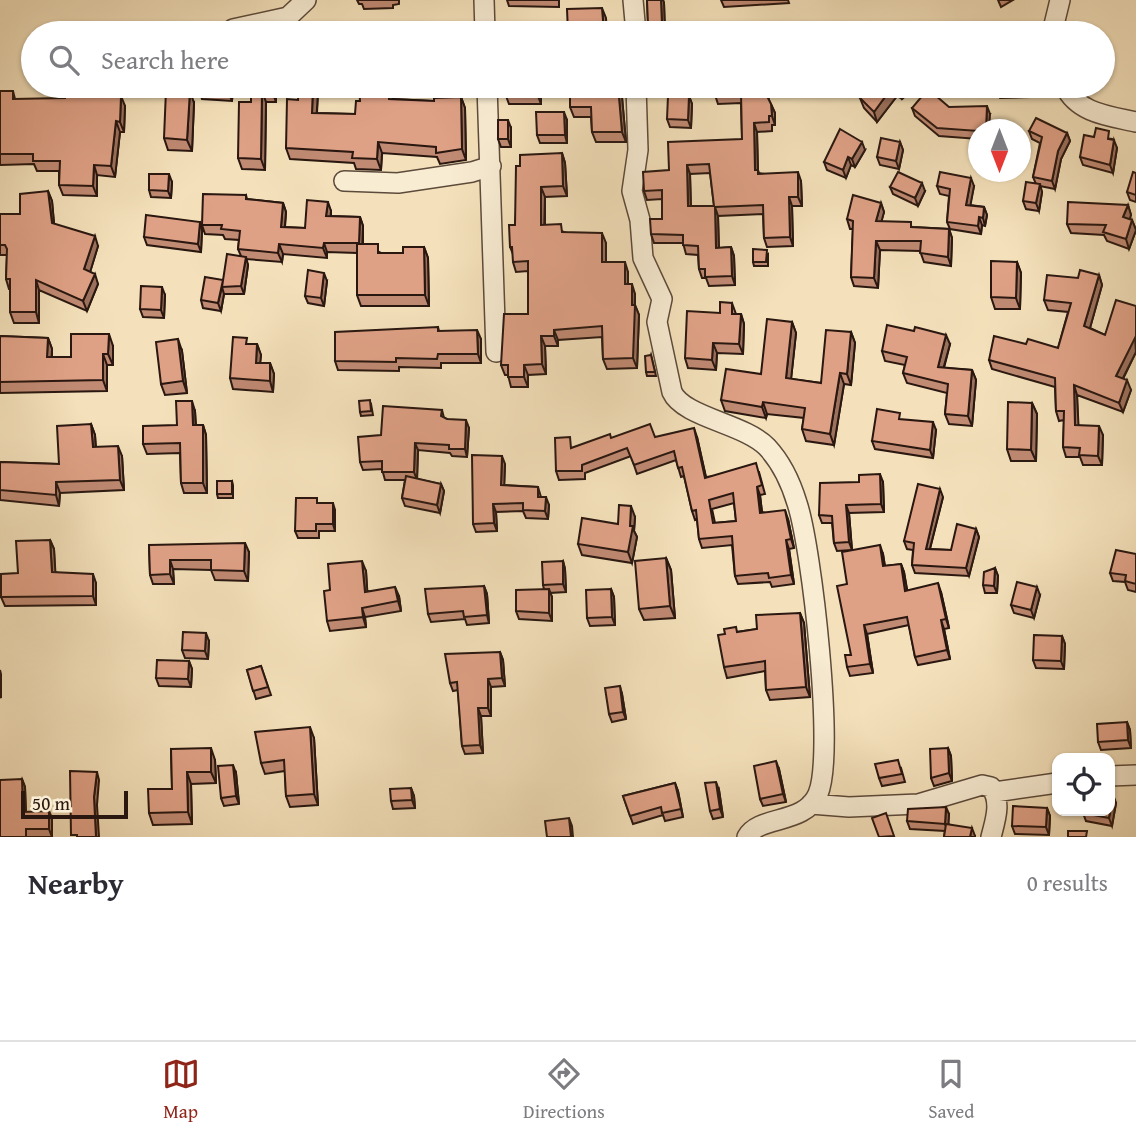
<!DOCTYPE html>
<style>
body{margin:0;font-family:"Gentium Book Plus",serif;background:#f2f2f3;color:#2b2b33}
.controls{position:absolute;right:21px;bottom:21px;display:grid;overflow:hidden;border-radius:14px;box-shadow:0 2px 5px #0004}
.controls button{width:63px;height:63px;display:grid;place-items:center;padding:0;border:0;border-bottom:2px solid #e1e1e2;background:#fff;color:#2b2b33;font:35px sans-serif}
.compass{position:absolute;left:968px;top:119px;width:63px;height:63px;border-radius:50%;background:#fff;box-shadow:0 2px 5px #0004;rotate:180deg}
.scale{position:absolute;left:21px;bottom:18px;width:107px;box-sizing:border-box;padding-left:7px;border:4px solid #291710;border-top:0;font-size:19px;line-height:24px;white-space:nowrap;color:#291710;-webkit-text-stroke:5px #f8ecd3;paint-order:stroke}
.list{margin:0;padding:0;list-style:none}
h2{display:flex;justify-content:space-between;align-items:center;height:91px;margin:0;padding:0 28px;font-size:30px}
h2 small{font-size:23px;font-weight:400;color:#7c7c81}
.icon{flex:none;width:38px;height:38px;fill:none;stroke:currentColor;stroke-width:2;stroke-linecap:round;stroke-linejoin:round}
.map{position:relative;flex:none;width:1136px;height:837px;overflow:hidden}
.search{position:absolute;background:#fff;box-shadow:0 2px 5px #0004;left:21px;right:21px;top:21px;height:77px;display:flex;align-items:center;gap:18px;box-sizing:border-box;padding:0 24px;border-radius:38px;color:#7c7c81;font-size:26px}
.sheet{height:203px;background:#fff}
nav{display:flex;justify-content:space-around;align-items:center;box-sizing:border-box;height:98px;border-top:2px solid #e1e1e2;background:#fff;font-size:19px;color:#7c7c81}
nav a{display:grid;justify-items:center;gap:4px}
nav .on{color:#8f2418}
.map>svg:first-child{display:block}
.lines{fill:none;stroke-linecap:round;stroke-linejoin:round}
.minor-casing{stroke:#5c4a3b;stroke-width:22}
.minor{stroke:#f8ecd3;stroke-width:19}
.wall{fill:#c08a73;stroke:#291710;stroke-width:2;fill-rule:evenodd}
.shaded-wall{fill:#9c715e;stroke:#291710;stroke-width:2}
.building{fill:#dfa186;stroke:#291710;stroke-width:2;fill-rule:evenodd}
</style>
<div class="map">
<svg width="1136" height="837" viewBox="0 0 1136 837">
<rect width="100%" height="100%" fill="#f4e1bb"/>
<filter id="stains"><feTurbulence type="fractalNoise" baseFrequency=".00286" numOctaves="4"/><feColorMatrix values="0 0 0 0 .2 0 0 0 0 .09 0 0 0 0 .02 0 0 0 .5 -.17"/></filter>
<radialGradient id="worn" r=".72"><stop offset=".6" stop-color="#630" stop-opacity="0"/><stop offset="1" stop-color="#630" stop-opacity=".3"/></radialGradient>
<g class="lines">
<g class="minor-casing">
<path id="minor" d="M484,0l1,33
M633,0l3,33
M233,29l55,-12 18,-17
M1052,33l8,-33
M487,86l9,266
M636,86l2,64 -6,41 8,29 3,38 19,41 -5,23 15,70c11,25 73,32 95,55 14,15 24,36 30,56 15,45 38,251 21,291 -13,31 -59,21 -71,43
M1065,86c12,27 44,30 71,36
M344,181l54,2 74,-11 19,-6
M1110,776l26,-1
M995,792l62,-9
M811,804l38,3 69,-3 64,-19 9,2c11,15 4,34 0,50"/>
</g>
<use href="#minor" class="minor"/>
</g>
<path class="wall" d="M357,0h42v4l-6,1v3l-29,1 -2,-5h-3z
M507,0h52v7l-50,-1z
M647,0h16l1,3 1,29h-14l-3,-8z
M721,0h67l1,3 -65,4z
M998,0h15l-12,7z
M233,86l-1,15 -30,-2 -4,-12z
M251,86h25v16h-10l-1,68 -23,-1 -4,-11 13,-56z
M298,86h23v6h-3l-1,21 38,1 38,-15 41,2 27,-4 4,11 1,52 -26,4 -3,-7 -55,-4 -1,17 -25,-1 -2,-6 -64,-4 -4,-11 12,-48z
M541,86v18h-32l-3,-8z
M570,86h51l5,56h-30l-4,-10 -1,-15h-17l-4,-10z
M714,86l55,14 6,13v12h-3v6l-15,1 1,38 1,3 42,8 1,25h-10l1,40 -26,1 -3,-9 -1,-24 -45,2 1,32 12,-1 3,9 1,29 -26,1 -3,-8h-4l-3,-9 -1,-14 -12,-1 -3,-11h-29l-3,-9 11,-15v-20l-15,1 -3,-9 25,-21 73,-31 -1,-36 -23,1 -3,-9zM710,173l4,33h-23l-1,-32z
M851,86h65l-14,13 -5,-3 -20,26 -13,-14 -4,-10 2,-2z
M997,86h32l1,11 -30,1 -3,-8z
M0,91h13l2,8 110,7 -1,26h-4l-5,45 -18,-2v21l-34,-1 -4,-10v-14h-22l-3,-7 -34,1z
M689,96l3,8 -1,24 -21,-1 -3,-8z
M194,103l-2,48 -24,-1 -4,-12z
M949,107l41,7 -12,16v9l-39,-3 -24,-20 -3,-8z
M567,120v23h-27l-3,-8z
M511,128v19h-10l-3,-8z
M1029,131l38,2 3,8 -9,18 -6,30 -15,-3 2,6 -3,19 -13,-2 -3,-8 13,-17 -3,-7 7,-34 -8,-4z
M1094,137l18,2 5,9 -4,25 -30,-8 -3,-8z
M900,142l3,8 -4,19 -19,-4 -3,-8z
M865,150l-10,17 -4,-2 -5,13 -19,-8 -3,-8z
M562,153l3,10 2,33 -22,1v28l19,7 42,11v19l22,10v12l7,10v11l4,10 -2,53 -30,1 -4,-10 -1,-22 -44,3v6h-13l1,28 -18,1v12h-17l-3,-12h-3l-4,-10 27,-51v-43l-12,1 -3,-10v-8l-3,-7 5,-22 5,-59z
M1136,173v29l-6,-2 -3,-8z
M172,182l-1,16 -20,-1 -2,-7z
M937,186h37l-4,19 14,2 3,8 -2,11 -3,-1 -1,9 -31,-5 -3,-7 2,-26 -9,-2z
M890,187l35,4 -7,15 -25,-12z
M48,191l4,10 2,23 44,22 -8,26 8,12 -11,27 -48,-21v33h-25l-4,-11v-23h-1l-3,-10 1,-24h-7v-41h20z
M246,195l1,4 36,4 3,9 -1,15 20,1 26,-17v5l29,1 3,9v18l18,9h22l21,-6 4,11 1,48h-68l-4,-11v-42l-30,-1v6l-44,-4 -1,8 -36,-3 2,6 -4,29h-20l-3,17 -18,-3 -2,-8 22,-20 18,-24 -3,-7 1,-9 -14,-1 -2,-4 -18,-1 -3,-9z
M881,203l3,9 -3,10 32,5 36,2 3,9 -1,28 -27,-4 -4,-11 -40,-1 -2,38 -24,-2 -3,-9 2,-48h-3l-3,-10z
M1128,205l3,10 -2,4 3,1 4,10 -7,19 -22,-8 -3,-6 -33,-2 -4,-9z
M200,222l2,8 -1,22 -54,-7 -3,-8z
M768,254v12h-14l-1,-4z
M1017,262l4,11 -1,36h-25l-4,-12z
M1099,275l3,10 -12,43 15,7 31,-29v46l-13,27 8,11 -8,22 -46,-17 1,30 25,10 -1,30h-19l-3,-8h-14l-3,-10 1,-27 -5,1 -3,-10 -1,-24 -63,-18 -3,-9 37,-16 32,4 10,-36 -20,-2 -4,-10 34,-22z
M327,281l-3,25 -16,-3 -3,-7z
M165,295l-1,23 -21,-1 -3,-8z
M732,303l4,11h5l3,10 -1,30 -26,-1 -1,17 -28,-2 -3,-10 35,-45z
M792,322l4,11 -5,46 30,4 30,-51 4,11 -4,42 -7,-1 -10,61 -28,-4 -4,-12 2,-11 -37,-4 -1,4 -41,-7 -4,-11 40,-26z
M438,327l1,4 42,8v24h-40v5l-42,-1v4l-61,-1 -3,-9z
M0,336l48,2 4,11v8h19l42,-11v19h-6v26l-107,2z
M249,344h8l4,11 -1,8h10l4,11 -1,18 -40,-3 -3,-11z
M950,344l-6,24 28,2 4,10 -4,46 -23,-2 -4,-10 2,-21 -40,-10 -4,-10 2,-8 -20,-4 -3,-10z
M182,351l5,42 -22,2 -4,-11z
M651,355l5,21h-9l-1,-4z
M1032,403l5,11 -1,47h-25l-4,-12z
M371,404l2,11 -12,1 -1,-4z
M442,410l2,8 25,10 -2,29 -15,-1 -2,-3 -32,-3 -1,29 24,5 3,7 -4,22 -35,-7 -3,-8 3,-18h-20l-3,-11 -19,1 -3,-8 21,-27z
M195,411l1,14h7l3,10 1,58h-23l-3,-10 -1,-30 -33,1 -4,-10 34,-19z
M91,424l4,11 1,12 26,9 2,34 -64,3 -1,13 -59,-6v-38l59,2z
M936,430l-3,28 -58,-9 -3,-8z
M697,437l9,40 53,-5 6,22 -5,1 2,17 26,7 6,29 -5,1 5,35 -22,3 -2,-5 -32,2 -3,-8 -3,-31 -30,3 -3,-9 -2,-20 -2,1 -3,-9 -8,-35 -3,1 -5,-17 -39,14 -6,-18 -46,17v6l-26,1 -3,-9 55,-33zM734,503l2,18 -21,2 -3,-14z
M505,464l-1,21 34,2 3,10 8,8 -1,14 -22,-1 -3,-7 -27,1 1,19 -21,1 -3,-8z
M232,481l1,4v13h-15l-1,-4z
M883,482l1,30 -35,1 3,37 -15,1 -3,-8 -2,-20h-10l-3,-8z
M943,497l-13,52 21,1 25,-21 3,8 -10,39 -54,-3 -3,-8 1,-15 -6,-1 -3,-8z
M318,503l17,7v21h-16v7h-21l-3,-7z
M635,517l-1,14 3,6 -5,26 -50,-8 -4,-11 40,-20z
M50,540l4,9 1,23 41,11v22l-91,1 -4,-9 17,-24z
M149,545l100,7 -1,29 -33,-1 -4,-10 -38,-1 1,15h-21l-3,-9z
M883,554l2,12 16,-2 3,8 3,19 34,1 8,36 -5,1 6,30 -32,6 -3,-8 -6,-32 -42,9 6,39 -23,3 -3,-9 4,-12 -4,-71z
M1136,554v38l-8,-2 -3,-8 -12,-1 -3,-8z
M666,558l5,12 4,48 -31,2 -5,-11z
M563,561l2,8 1,23 -16,1 2,4v24l-33,-2 -3,-8 28,-22 -1,-4z
M995,568l3,8 -1,17h-12l-2,-8z
M366,571l1,20 32,5 2,15 -36,6 1,10 -36,4 -3,-10 3,-31z
M484,586l3,8 2,29 -22,2 -2,-6 -34,3 -3,-8z
M611,589l3,8 1,28 -25,1 -3,-8z
M1040,595l-6,23 -20,-5 -3,-8z
M800,613l4,10 6,74 -40,3 -4,-10 -1,-19 -38,7 -3,-11 13,-35 20,-3z
M1062,636l3,8 -1,25 -28,-1 -3,-8z
M209,641l-1,18 -23,-1 -3,-8z
M500,652l3,8 2,26 -14,1v29h-10l2,37 -18,1 -3,-8 -4,-56 -5,1 -3,-8z
M189,661l3,8 -1,18 -32,-1 -3,-8z
M261,666l10,29 -15,4 -9,-29z
M622,694l4,25 -14,3 -3,-8z
M1127,722l3,8 1,18 -30,2 -3,-8z
M314,738l4,67 -28,2 -4,-11 -1,-25 -20,3 -4,-11z
M948,748l3,8 1,25 -18,5 -3,-8z
M171,749l44,11 1,23 -25,1 1,40 -39,1 -4,-12 23,-24z
M901,768l4,14 -23,4 -3,-8z
M779,769l7,33 -23,4 -3,-7z
M236,773l3,31 -15,2 -3,-8z
M22,779l3,8 1,25 26,6v19h-52z
M675,783l3,8 5,26 -18,4 -2,-6 -30,9 -10,-28z
M411,788l3,8 1,12 -22,1 -2,-8z
M719,790l4,27 -10,2 -3,-8z
M1113,795l3,8 -4,23 -26,-5 -3,-8z
M1047,808l3,8 -1,19 -34,-1 -3,-8z
M949,814l-1,10 27,12v1h-31l1,-6 -35,-2 -3,-8z"/>
<path class="shaded-wall" d="M661,0h2l1,3 1,29 -3,-8z
M602,8l4,10 1,15h-3z
M227,86h6l-1,15 -5,-12z
M272,86h4v16l-4,-11z
M313,86h2l3,6 -2,32 -4,-11z
M389,86h3l1,24 -4,-11z
M538,86h3v18l-3,-8z
M618,86h3l5,56 -4,-10z
M765,86h3l1,17 -3,-9z
M893,86l4,10 -20,26 -3,-10z
M901,86h15l-14,13 -4,-10z
M1027,86h2l1,11 -3,-8z
M190,91l4,12 -2,48 -5,-11z
M262,91l4,11 -1,68 -4,-11z
M121,96l4,10 -1,26 -4,-10z
M689,96l3,8 -1,24 -3,-8z
M461,97l4,11 1,52 -4,-11z
M771,104l4,9v12l-3,-9z
M987,106l3,8 -1,16h-3z
M564,112l3,8v23l-2,-8z
M508,120l3,8v19l-3,-8z
M116,121l4,11 -5,45 -4,-11z
M754,123l3,9 1,47 -3,-9z
M1067,133l3,8 -9,18 -6,30 -3,-8 6,-30z
M1114,140l3,8 -4,25 -3,-8z
M378,142l4,11 -1,17 -4,-11z
M862,142l3,8 -10,17 -3,-8z
M900,142l3,8 -4,19 -3,-8z
M562,153l3,10 2,33 -4,-10z
M848,157l3,8 -5,13 -3,-8z
M94,165l3,10v21l-4,-10z
M687,165l3,9 1,41 -3,-9z
M798,172l3,9 1,25 -4,-9z
M169,174l3,8 -1,16 -3,-7z
M971,178l3,8 -5,27 -3,-8z
M922,183l3,8 -7,15 -3,-8z
M1040,184l2,8 -3,19 -3,-8z
M541,187l4,10 -1,38 -3,-10z
M48,191l4,10 3,32 -3,-10z
M789,197l3,9 1,40 -3,-9z
M328,202l3,9 -1,15 -4,-10z
M283,203l3,9 -2,24 -3,-9z
M881,203l3,9 -5,19 -3,-10z
M1128,205l3,10 -4,12 -4,-10z
M715,207l3,9 1,41 -3,-9z
M984,207l3,8 -2,11 -2,-8z
M360,217l3,9 -1,27 -3,-10z
M979,217l3,8 -1,9 -3,-8z
M1132,220l4,10 -7,19 -3,-10z
M200,222l2,8 -1,22 -3,-8z
M949,229l3,9 -1,28 -3,-9z
M602,233l4,10v29l-4,-10z
M95,236l3,10 -10,33 -4,-10z
M876,241l4,9 -2,38 -4,-10z
M324,243l3,9v6l-4,-10z
M279,244l4,10 -1,8 -4,-9z
M424,247l4,11 1,48 -4,-11z
M731,247l3,9 1,29 -3,-9z
M246,257l2,8 -4,29 -3,-8z
M625,262l3,10v22l-3,-10z
M1017,262l4,11 -1,36 -4,-11z
M324,273l3,8 -3,25 -3,-8z
M95,274l3,10 -11,27 -4,-10z
M1099,275l3,10 -14,50 -4,-9z
M36,280l3,10v33l-3,-11z
M632,284l3,10v14v-3l4,10 -2,53 -4,-10z
M162,287l3,8 -1,23 -3,-8z
M222,287l2,7 -3,17 -3,-8z
M741,314l3,10 -1,30 -4,-10z
M792,322l4,11 -6,56 -4,-11z
M477,330l4,9v24l-3,-9z
M554,330l4,10v6l-4,-10z
M851,332l4,11 -4,42 -4,-11z
M109,334l4,12v19l-5,-11z
M946,335l4,9 -9,33 -3,-10z
M541,336l4,10 1,28 -4,-10z
M1135,336l1,16 -17,34 -3,-10z
M48,338l4,11 -1,19 -4,-11z
M178,339l4,12 5,42 -4,-12z
M713,343l4,10 -1,17 -4,-10z
M257,344l4,11 -2,19 -3,-11z
M103,354l4,11v26l-4,-11z
M270,363l4,11 -1,18 -3,-11z
M524,365l4,10v12l-4,-10z
M972,370l4,10 -4,46 -4,-10z
M840,373l4,11 -10,61 -4,-11z
M1127,380l4,10 -8,22 -4,-9z
M1074,385l3,10 2,40 -4,-10z
M192,401l3,10 1,24 -3,-10z
M763,402l4,12 -1,4 -4,-11z
M1032,403l5,11 -1,47 -5,-11z
M466,420l3,8 -2,29 -2,-8z
M933,422l3,8 -3,28 -3,-8z
M91,424l4,11 1,22 -3,-10z
M203,425l3,10 1,58 -4,-10z
M1099,426l4,9 -1,30 -4,-9z
M694,428l3,9 11,50 -3,-9z
M415,443l3,7 -1,30 -3,-8z
M118,446l4,10 2,34 -4,-10z
M502,456l3,8 -1,29 -3,-8z
M880,474l3,8 1,30 -3,-8z
M56,482l4,11 -1,13 -3,-11z
M441,484l3,7 -4,22 -3,-8z
M757,487l3,8 3,26 -3,-8z
M940,489l3,8 -15,59 -2,-7z
M546,497l3,8 -1,14 -3,-8z
M333,503l2,7v21l-2,-7z
M493,504l3,8 1,19 -3,-8z
M846,505l3,8 3,37 -3,-8z
M631,506l4,11 -1,14 3,6 -5,26 -4,-11z
M785,510l3,9 6,29 -3,-9z
M976,529l3,8 -10,39 -3,-8z
M50,540l4,9 2,33 -4,-10z
M786,540l3,9 5,35 -3,-9z
M245,543l4,9 -1,29 -4,-10z
M880,545l3,9 3,21 -3,-9z
M666,558l5,12 4,48 -5,-12z
M170,560l3,9 1,15 -4,-10z
M362,561l4,10 2,30 -3,-9z
M563,561l2,8 1,23 -3,-8z
M901,564l3,8 5,28 -4,-9z
M995,568l3,8 -1,17 -3,-7z
M93,574l3,9v22l-3,-9z
M938,583l3,9 8,36 -3,-9z
M484,586l3,8 2,29 -2,-8z
M395,587l4,9 2,15 -3,-10z
M1037,587l3,8 -6,23 -3,-8z
M549,589l3,8v24l-3,-8z
M611,589l3,8 1,28 -3,-8z
M362,608l3,9 1,10 -3,-10z
M800,613l4,10 6,74 -4,-10z
M941,620l3,9 6,30 -3,-9z
M864,625l3,9 6,39 -3,-9z
M206,633l3,8 -1,18 -3,-8z
M1062,636l3,8 -1,25 -3,-8z
M500,652l3,8 2,26 -3,-8z
M189,661l3,8 -1,18 -3,-8z
M0,670l1,4v24l-1,-2z
M488,679l3,8v29l-3,-8z
M620,686l2,8 4,25 -3,-7z
M478,708l3,8 2,37 -3,-8z
M1127,722l3,8 1,18 -3,-8z
M310,727l4,11 4,67 -4,-11z
M211,748l4,12 1,23 -5,-11z
M948,748l3,8 1,25 -3,-8z
M776,761l3,8 7,33 -3,-8z
M233,765l3,8 3,31 -3,-8z
M97,772l2,8 -2,25 2,32h-3l-2,-40z
M187,772l4,12 1,40 -4,-12z
M22,779l3,8 1,33 -3,-8z
M716,782l3,8 4,27 -3,-8z
M675,783l3,8 5,26 -2,-8z
M411,788l3,8 1,12 -3,-8z
M1113,795l3,8 -4,23 -3,-8z
M946,807l3,7 -1,18 -3,-8z
M1047,808l3,8 -1,19 -3,-8z
M49,811l3,7v19l-3,-8z
M569,818l3,8 1,11h-2z
M972,828l3,8v1h-5z"/>
<path class="building" d="M647,0h14l1,24h-14z
M602,8l2,25h-36l-1,-24z
M774,24l1,9h-35v-7z
M30,46h3v28h-3z
M198,86h29v3l-29,-2z
M251,86h21v5h-10l-1,68 -23,-1 1,-56h12z
M298,86h15l-1,27 43,1 1,-13h4l-1,-15h30v13l45,2v-3l27,-1 1,52 -26,4v-6l-58,-5 -1,17 -25,-1 1,-6 -67,-4 1,-49 11,1z
M506,86h32v10h-32z
M570,86h48l4,46h-30l-1,-25h-21z
M714,86h51l1,8 5,10 1,12h-3v6l-15,1 1,47h3v4l40,-2v25h-9l1,40 -26,1 -1,-33 -48,2 1,41 15,-1 1,29 -27,1v-8h-6l-1,-23 -15,-1v-10l-32,-1 -1,-15h12v-29l-18,1 -1,-19 26,-2 -1,-28 74,-3 -1,-45 -26,1zM709,164l5,42h-26l-1,-41z
M857,86h44l-3,3 -5,-3 -19,26 -14,-14 5,-5z
M997,86h30v3l-30,1z
M928,89l21,18 38,-1 -1,24h-8v1l-41,-3 -25,-20z
M166,90l24,1 -3,49 -23,-2z
M0,91h13v8l52,-1v-4l56,2 -1,26 -4,-1 -5,45 -17,-1 -1,21 -34,-1 1,-24h-27v-7h-33z
M668,96h21l-1,24 -21,-1z
M536,112h28l1,23h-28z
M1036,118l31,15 -9,18 -6,30 -19,-4 9,-40 -13,-6z
M498,120h10v19h-10z
M1096,128l13,3 -1,8 6,1 -4,25 -30,-8 4,-22 10,2z
M840,129l22,13 -10,17 -4,-2 -5,13 -19,-8z
M881,138l19,4 -4,19 -19,-4z
M562,153l1,33 -22,1v38l20,-1 1,8 40,1v29h23v22h7v21h3l-2,53 -30,1 -1,-33 -48,4v6h-13l1,28 -18,1v12h-16v-12h-7l3,-51h24v-53l-15,1 -1,-15h-2l-1,-22h6l1,-59h4v-11z
M898,172l24,11 -7,15 -25,-11z
M940,172l31,6 -5,27 18,2 -1,11 -4,-1 -1,9 -31,-4 3,-33 -13,-3z
M1133,172l3,1v22l-9,-3z
M149,174h20l-1,17 -19,-1z
M1026,182l14,2 -4,19 -13,-2z
M48,191l4,32 43,13 -11,33 11,5 -12,27 -47,-21v32h-26v-33h-4l1,-30 -2,-4h-5v-31h20v-20z
M203,194l43,1v4l37,4 -2,24 24,1 2,-28 21,2 -2,14 34,1 -1,26h-35l-1,5 -44,-4 -1,9 -40,-4 2,-18 -19,-2 1,-4h-20z
M853,195l28,8 -5,18 35,1v5l38,2 -1,28 -28,-4 1,-12h-45l-2,37 -23,-1 2,-56 -6,-2z
M1068,202l60,3 -5,12 9,3 -6,19 -23,-7 3,-7 -39,-1z
M146,215l54,7 -2,22 -54,-7z
M357,244h21v9h25v-6h21l1,48h-68z
M753,249l14,1 -1,12h-13z
M227,254l19,3 -5,29 -19,1z
M991,261l26,1 -1,36 -25,-1z
M308,270l16,3 -3,25 -16,-2z
M1080,270l19,5 -15,51 21,9 11,-35 20,6v30l-20,40 11,4 -8,23 -45,-18 1,40 24,1 -1,30 -19,-1 1,-7 -17,-1 1,-36h-8l-1,-33 -66,-18 5,-24 32,8 2,-5 30,9 13,-45 -27,-3 3,-25 31,3z
M205,277l18,3 -5,23 -17,-3z
M141,286l21,1 -1,23 -21,-1z
M720,302l12,1v11h9l-2,30 -26,-1 -1,17 -27,-2 2,-47 33,2z
M767,319l25,3 -6,56 35,5 5,-53 25,2 -4,42 -7,-1 -10,61 -28,-5 3,-21 -42,-6 -1,5 -41,-7 5,-31 35,5z
M887,325l27,6 1,-4 31,8 -8,32 34,3 -4,46 -23,-2 3,-30 -45,-11 4,-16 -25,-6z
M438,327v4l39,-1 1,24h-40l-1,5 -41,-1v4l-61,-1v-29z
M71,334h38l-1,20h-5v26l-103,2v-46l48,2 -1,19h24z
M233,337l14,1 -1,6h11l-1,19h14v18l-40,-3z
M178,339l5,42 -22,3 -5,-42z
M651,355l4,17h-9l-1,-16z
M370,400l1,11 -11,1 -1,-11z
M176,401h16l1,24h10v58h-22l-1,-40 -37,1v-18l34,-1z
M1008,402l24,1 -1,47 -24,-1z
M383,406l59,4 -1,6 6,3 19,1 -1,29h-16v-4l-34,-2 -1,29h-32v-11l-22,1 -2,-25 23,-2z
M877,409l23,4 -1,6 34,3 -3,28 -58,-9z
M91,424l2,23 25,-1 2,34 -64,2v13l-56,-5v-28l59,2 -2,-38z
M650,424l5,13 39,-9 11,50 51,-15 6,22 -5,2 3,26 25,-3 6,29 -5,1 5,35 -22,3 -1,-5 -33,3 -3,-40 -33,3 -3,-29 -4,1 -10,-44 -4,1 -4,-17 -40,14 -7,-17 -45,17v6h-26l-1,-33 15,-1 1,11 39,-14 1,4zM733,493l3,28 -23,2 -4,-23z
M472,455l30,1 -1,29 37,2v10h8l-1,14 -22,-1v-7l-30,1 1,19 -21,1z
M880,474l1,30 -35,1 3,37 -15,1 -2,-27 -13,-1 1,-32 39,-1v-7z
M406,476l35,8 -4,21 -35,-7z
M217,481h15v13h-15z
M918,484l22,5 -14,60 25,1 6,-26 19,5 -10,39 -54,-3 2,-22 -10,-2z
M296,498h21v5h16v21h-17v7h-21z
M619,505l12,1 -1,20h3l-5,26 -50,-8 4,-26 36,6z
M50,540l2,32 41,2v22l-92,1v-23l17,-1 -2,-32z
M245,543l-1,28 -33,-1v-10h-41v14l-20,1 -1,-30z
M880,545l3,21 18,-2 4,27 33,-8 8,36 -5,1 6,30 -32,7 -8,-40 -43,8 6,39 -23,3 -2,-12h6l-14,-69 10,-2 -5,-32z
M1116,550l20,4v30l-11,-3 1,-6 -16,-2z
M666,558l4,48 -31,3 -4,-48z
M362,561l3,31 30,-5 3,14 -36,7 1,9 -36,4 -3,-30 6,-1 -2,-26z
M563,561v23l-20,1 -1,-23z
M995,568l-1,18 -11,-1 1,-13z
M1017,582l20,5 -6,23 -20,-5z
M484,586l3,29 -23,2 -1,-6 -35,3 -3,-25z
M549,589v24l-33,-2v-21z
M611,589l1,28 -25,1 -1,-28z
M800,613l6,74 -40,3 -1,-29 -41,6 -6,-32 7,-1 -1,-5 12,-2 1,5 20,-3 -1,-14z
M183,632l23,1 -1,18 -23,-1z
M1034,635l28,1 -1,25 -28,-1z
M500,652l2,26 -14,1v29h-10l2,37 -18,1 -5,-64 -7,1 -5,-29z
M157,660l32,1 -1,18 -32,-1z
M261,666l7,21 -15,4 -6,-21z
M620,686l3,26 -14,2 -4,-26z
M1127,722l1,18 -30,2 -1,-18z
M310,727l4,67 -28,2 -2,-36 -23,3 -6,-31z
M211,748v24h-24l1,40 -39,1 -1,-24h24l-1,-40z
M948,748l1,25 -18,5 -1,-29z
M898,760l4,14 -23,4 -4,-14z
M776,761l7,33 -23,5 -6,-33z
M233,765l3,31 -15,2 -3,-32z
M70,771l27,1 -3,25 2,40h-19v-2h-6z
M22,779l1,33 26,-1v18h-23v8h-26v-57z
M716,782l4,27 -10,2 -5,-28z
M675,783l6,26 -19,4 -1,-6 -31,9 -7,-20z
M411,788l1,12 -21,1 -1,-12z
M1110,795h3l-4,23 -26,-5v-2h27z
M1013,806l34,2 -1,19 -34,-1z
M946,807l-1,17 -38,-3 1,-12z
M886,813l8,23 -15,1 -7,-19z
M569,818l2,19h-24l-2,-16z
M946,824l26,4 -2,9h-26z
M1068,831h19l-1,6h-18z"/>
<rect width="100%" height="100%" filter="url(#stains)"/>
<rect width="100%" height="100%" fill="url(#worn)"/>
</svg>
<div class="controls">
<button><svg class="icon" aria-label="locate" viewBox="0 0 24 24"><circle cx="12" cy="12" r="6"/><path d="M12 2v4M12 18v4M2 12h4M18 12h4"/></svg></button>
</div>
<svg class="compass" viewBox="-18 -18 36 36"><path d="M0-13l5 13h-10z" fill="#e53935"/><path d="M0 13l5-13h-10z" fill="#7c7c81"/></svg>
<div class="scale">50 m</div>
<div class="search"><svg class="icon" aria-label="search" viewBox="0 0 24 24"><circle cx="10" cy="10" r="6"/><path d="M15 15l6 6"/></svg>Search here</div>
</div>
<section class="sheet">
<h2>Nearby<small>0 results</small></h2>
<ul class="list">
</ul>
</section>
<nav>
<a class="on"><svg class="icon" aria-label="map" viewBox="0 0 24 24"><path d="M3 6l6-2 6 2 6-2v14l-6 2-6-2-6 2zM9 4v14M15 6v14"/></svg>Map</a>
<a><svg class="icon" aria-label="directions" viewBox="0 0 24 24"><path d="M12 3l9 9-9 9-9-9zM9 14v-3h6M13 9l2 2-2 2"/></svg>Directions</a>
<a><svg class="icon" aria-label="saved" viewBox="0 0 24 24"><path d="M7 4h10v16l-5-4-5 4z"/></svg>Saved</a>
</nav>
